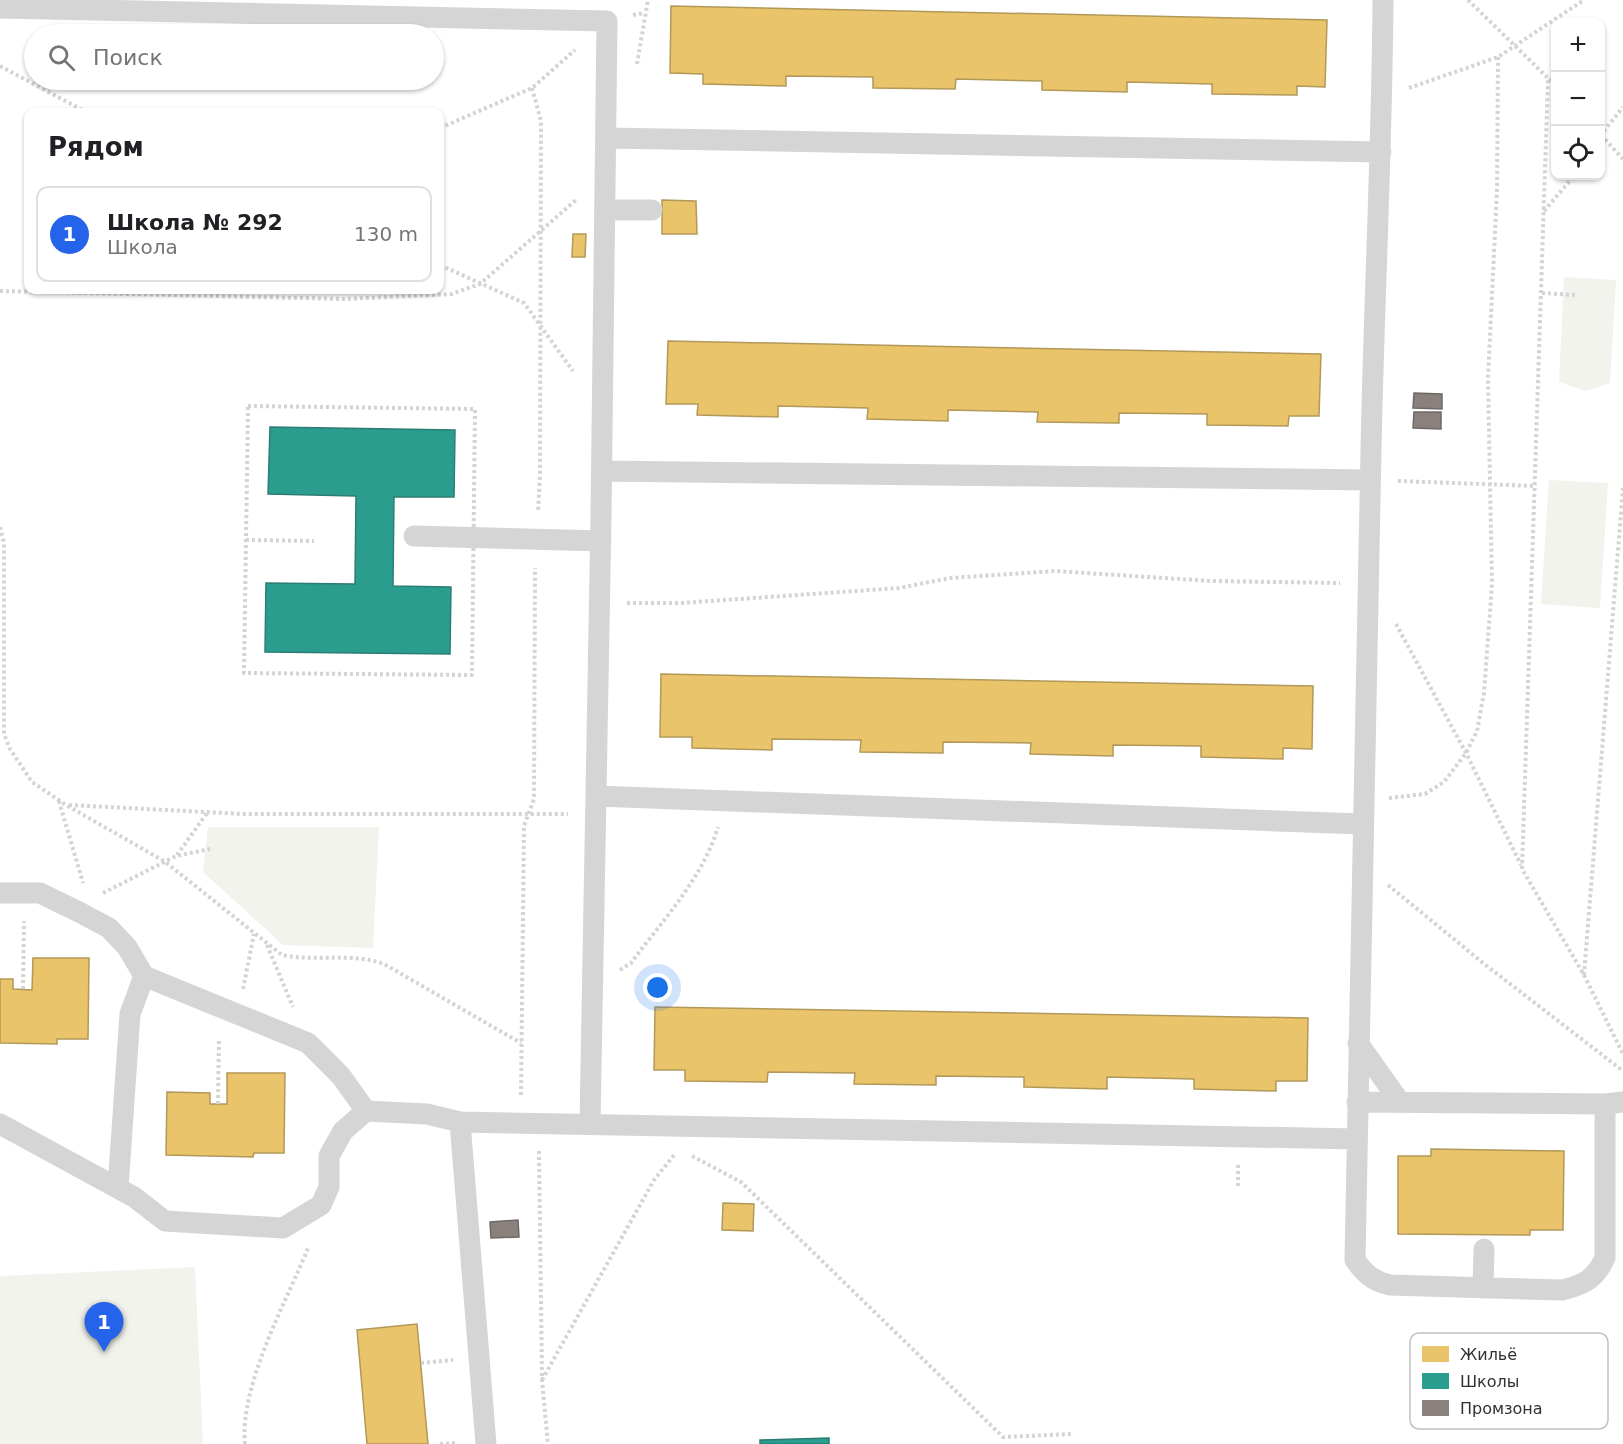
<!DOCTYPE html>
<html lang="ru">
<meta charset="utf-8">
<style>
body{margin:0;font-family:"DejaVu Sans",sans-serif;background:#f2f2f2;color:#202124}
.controls{position:absolute;right:18px;top:18px;display:grid;overflow:hidden;border-radius:12px;box-shadow:0 2px 4px #0004}
.controls button{width:54px;height:54px;display:grid;place-items:center;padding:0;border:0;border-bottom:2px solid #e0e0e0;background:#fff;color:#202124;font:30px sans-serif}
.you{position:absolute;left:658px;top:988px;width:21px;height:21px;margin:-15px;border:4px solid #fff;border-radius:50%;background:#1a73e8;box-shadow:0 0 0 9px #1a73e833}
.badge{display:grid;place-items:center;width:39px;height:39px;border-radius:50%;background:#2563eb;color:#fff;font-size:20px;font-weight:700}
.pin{position:absolute;translate:-50% -50px;filter:drop-shadow(0 2px 3px #0008)}
.pin::after{content:'';position:absolute;top:32px;width:21px;height:18px;background:inherit;clip-path:polygon(0 0,100% 0,50% 100%)}
.list{margin:0;padding:0;list-style:none}
h2{display:flex;justify-content:space-between;align-items:center;height:78px;margin:0;padding:0 24px;font-size:26px}
h2 small{font-size:20px;font-weight:400;color:#757577}
.list li{display:grid;grid-template-columns:39px 1fr auto;gap:18px;align-items:center;box-sizing:border-box;height:96px;margin:0 12px 12px;padding:0 12px;border:2px solid #e0e0e0;border-radius:12px}
.list b{display:block;font-size:22px;white-space:nowrap}
.list p{margin:0;font-size:20px;white-space:nowrap;color:#757577}
.list em{font-size:20px;font-style:normal;color:#757577}
.icon{flex:none;width:33px;height:33px;fill:none;stroke:currentColor;stroke-width:2;stroke-linecap:round;stroke-linejoin:round}
.map{position:relative;flex:none;width:1623px;height:1444px;overflow:hidden}
.search{position:absolute;background:#fff;box-shadow:0 2px 4px #0004;left:24px;top:24px;width:420px;height:66px;display:flex;align-items:center;gap:15px;box-sizing:border-box;padding:0 21px;border-radius:33px;color:#757577;font-size:22px}
.panel{position:absolute;background:#fff;box-shadow:0 2px 4px #0004;left:24px;top:108px;width:420px;height:186px;border-radius:12px}
.map>svg:first-child{display:block}
.green{fill:#f2f3ec}
.homes{fill:#e9c46a;stroke:#b29859;stroke-width:1.5}
.schools{fill:#2a9d8f;stroke:#2c7d73;stroke-width:1.5}
.industry{fill:#8a817c;stroke:#6f6966;stroke-width:1.5}
.lines{fill:none;stroke-linecap:round;stroke-linejoin:round}
.path{stroke:#d4d4d4;stroke-width:4;stroke-dasharray:3 3;stroke-linecap:butt}
.lane{stroke:#d5d5d5;stroke-width:21}
.key{fill:#fff;stroke:#c1c1c1;stroke-width:1.5}
.key-label{font-size:16px;fill:#313131}
</style>
<div class="map">
<svg width="1623" height="1444" viewBox="0 0 1623 1444">
<rect width="100%" height="100%" fill="#fff"/>
<path class="green" d="M1564,277l52,3 -6,103 -24,8 -27,-9z
M1549,480l59,3 -8,125 -59,-4z
M208,827h171l-6,121 -90,-3 -80,-73z
M195,1267l8,177h-203v-168z"/>
<path class="homes" d="M671,6l656,14 -2,67 -28,-1v9l-85,-1v-10l-85,-2v10l-85,-2v-9l-86,-2 -1,10 -82,-1v-11l-87,-1v10l-83,-2v-10l-33,-1z
M662,200l34,1 1,33h-35z
M573,234h13l-1,23h-13z
M668,341l653,13 -2,62h-30l-1,10 -81,-1v-11l-88,-1v10l-82,-1 1,-10 -90,-2v11l-81,-2 1,-11 -90,-2v11l-81,-2 1,-11h-32z
M661,674l652,12 -1,63 -29,-1v11l-82,-2v-11l-88,-1v11l-83,-2 1,-11 -88,-1v11l-83,-1 1,-12 -89,-1v11l-80,-2v-11h-32z
M33,958h56l-1,81h-31v5l-57,-1v-64h13v10l19,1z
M655,1007l653,11 -1,63h-31v10l-82,-2v-10l-87,-2v12l-83,-2v-10l-88,-1v9l-82,-1 1,-11 -87,-1 -1,10 -82,-1v-11h-31z
M227,1073h58l-1,80h-30l-1,4 -87,-2 1,-63 43,1v11h17z
M1431,1149l133,2 -1,79h-33v5l-132,-1v-78h33z
M723,1203l31,1 -1,27 -31,-1z
M417,1324l11,120h-61l-10,-114z"/>
<path class="schools" d="M270,427l185,3 -1,67h-60l-1,89 58,1 -1,67 -185,-2 1,-69 89,1 1,-88 -88,-2z
M829,1438v6h-69v-4z"/>
<path class="industry" d="M1414,393l28,1v15l-29,-1z
M1414,412h27v17l-28,-1z
M518,1220l1,17 -28,1 -1,-16z"/>
<g class="lines">
<path class="path" d="M1468,0l80,78 -26,791 62,106 39,79
M633,15l12,-2
M637,64l11,-64
M0,66l86,46
M1549,79l7,7
M532,88l9,33 -1,354 -2,37
M1409,88l89,-31 86,-57
M440,128l92,-40 43,-38
M1601,135l22,24
M1600,136l23,-29
M1544,211l30,-35
M440,265l84,38 49,68
M0,291l344,8 108,-5 28,-10 96,-84
M1542,293l33,2
M248,406l227,3 -3,266 -228,-2z
M1398,481l137,5
M0,527l4,16v191l6,15 22,33 34,23 98,56 118,94c33,7 69,-3 102,9l137,79
M246,540l68,1
M627,603h54l218,-15 51,-10 105,-7 156,10 129,2
M1396,624l70,129 55,112
M1389,798l36,-4 19,-12 22,-29 11,-22 7,-38 8,-109 -4,-205 9,-189 1,-133
M59,801l24,82
M69,805l175,9h324
M177,855l30,-42
M1388,885l95,78 140,108
M103,893l73,-37 34,-7
M267,945l26,62
M620,970l11,-7c31,-42 72,-85 87,-136
M1584,975l39,-487
M23,989l1,-68
M243,989l11,-55
M521,1095l3,-269 10,-27 1,-231
M218,1104l1,-66
M539,1151l3,229 6,64
M692,1156l49,26 262,255 70,-3
M1238,1186v-21
M421,1363l32,-3
M542,1380l112,-200 21,-26
M245,1444c-6,-58 42,-144 64,-198
M440,1444l17,-1"/>
<path class="lane" d="M1383,0c-1,150 -9,300 -12,450 -7,270 -13,540 -16,810 10,14 18,21 35,25l172,5c22,-5 33,-11 43,-32v-154
M0,8l607,13 -6,496 -11,607
M606,138l775,14
M605,210h47
M602,471l768,9
M414,536l187,5
M596,796l766,28
M0,893h40l39,19 30,16 18,19 17,29 164,67 33,33 25,35 61,3 33,8 896,17
M1358,1043l42,59
M1357,1102l248,2 18,-2
M460,1122l26,322
M0,1124l134,73 31,24 118,7 38,-23 8,-18v-31l14,-25 23,-20
M118,1188l12,-174 14,-38
M1483,1288l1,-39"/>
</g>
<rect x="1410" y="1333" width="198" height="96" rx="9" class="key"/>
<rect x="1422" y="1346" width="27" height="16" fill="#e9c46a"/>
<rect x="1422" y="1373" width="27" height="16" fill="#2a9d8f"/>
<rect x="1422" y="1400" width="27" height="16" fill="#8a817c"/>
<g class="key-label">
<text x="1460" y="1360">Жильё</text>
<text x="1460" y="1387">Школы</text>
<text x="1460" y="1414">Промзона</text>
</g>
</svg>
<div class="controls">
<button>+</button>
<button>−</button>
<button><svg class="icon" aria-label="locate" viewBox="0 0 24 24"><circle cx="12" cy="12" r="6"/><path d="M12 2v4M12 18v4M2 12h4M18 12h4"/></svg></button>
</div>
<div class="you"></div>
<div class="pin badge" style="left:104px;top:1352px">1</div>
<div class="search"><svg class="icon" aria-label="search" viewBox="0 0 24 24"><circle cx="10" cy="10" r="6"/><path d="M15 15l6 6"/></svg>Поиск</div>
<section class="panel">
<h2>Рядом<small></small></h2>
<ul class="list">
<li><span class="badge">1</span><div><b>Школа № 292</b><p>Школа</p></div><em>130 m</em></li>
</ul>
</section>
</div>
